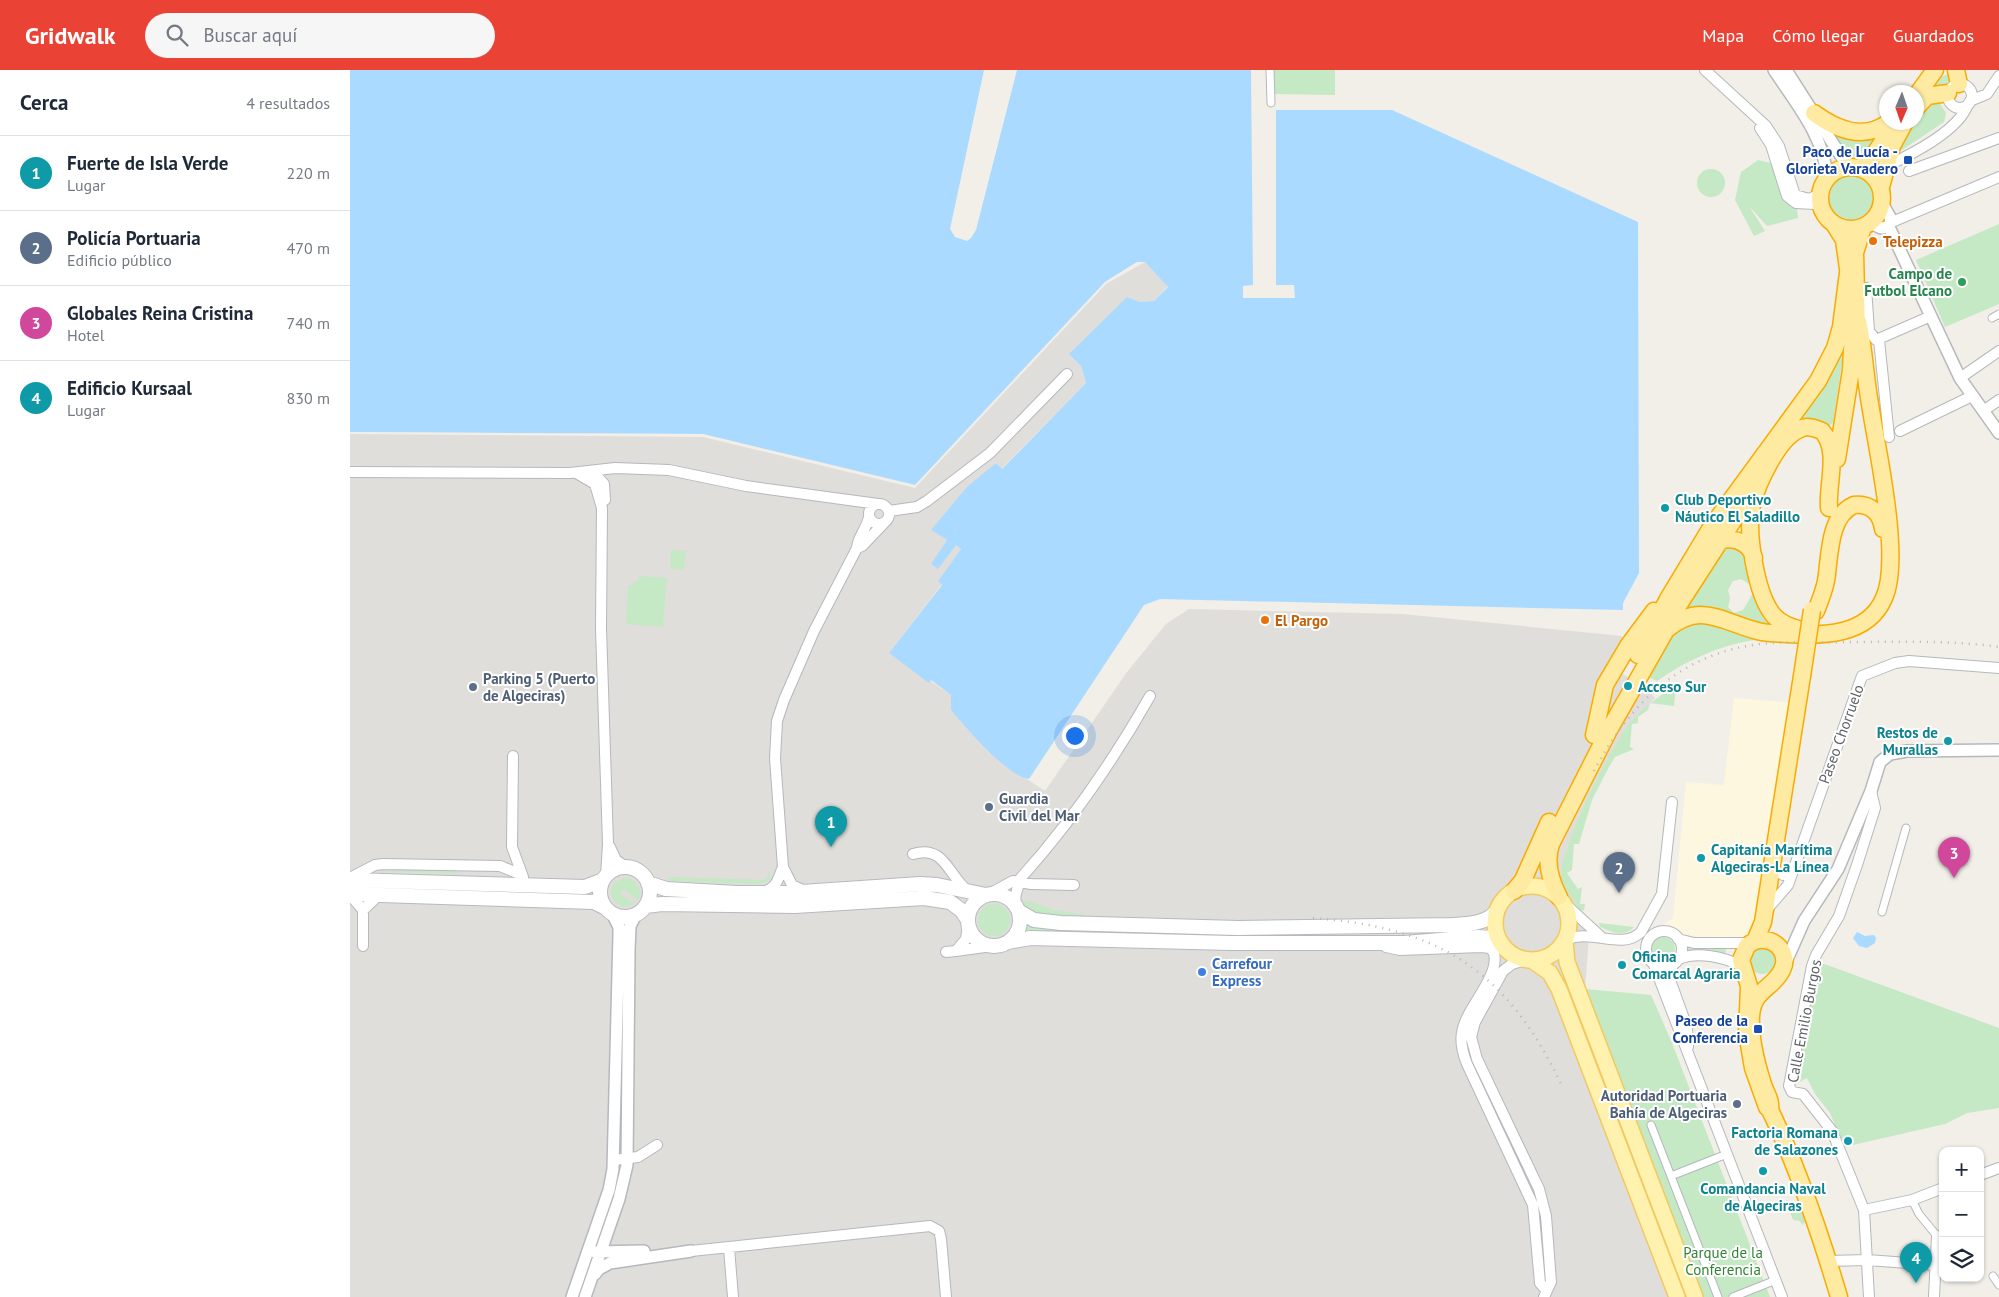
<!DOCTYPE html>
<html lang="es">
<meta charset="utf-8">
<style>
body{margin:0;font-family:"PT Sans",sans-serif;background:#f6f6f7;color:#1f2937}
.controls{position:absolute;right:15px;bottom:15px;display:grid;overflow:hidden;border-radius:10px;box-shadow:0 1px 4px #0004}
.controls button{width:45px;height:45px;display:grid;place-items:center;padding:0;border:0;border-bottom:1px solid #e0e1e3;background:#fff;color:#1f2937;font:25px sans-serif}
.compass{position:absolute;left:1529px;top:15px;width:45px;height:45px;border-radius:50%;background:#fff;box-shadow:0 1px 4px #0004;rotate:182deg}
.you{position:absolute;left:724px;top:665px;width:18px;height:18px;margin:-12px;border:4px solid #fff;border-radius:50%;background:#1a73e8;box-shadow:0 0 0 8px #1a73e833}
.badge{display:grid;place-items:center;width:32px;height:32px;border-radius:50%;background:#ea4335;color:#fff;font-size:16px;font-weight:700}
.pin{position:absolute;translate:-50% -41px;filter:drop-shadow(0 1px 2px #0008)}
.pin::after{content:'';position:absolute;top:26px;width:18px;height:15px;background:inherit;clip-path:polygon(0 0,100% 0,50% 100%)}
.list{margin:0;padding:0;list-style:none}
h2{display:flex;justify-content:space-between;align-items:center;height:65px;margin:0;padding:0 20px;font-size:21px}
h2 small{font-size:16px;font-weight:400;color:#747a83}
.list li{display:grid;grid-template-columns:32px 1fr auto;gap:15px;align-items:center;box-sizing:border-box;height:75px;padding:0 20px;border-top:1px solid #e0e1e3}
.list b{display:block;font-size:19px;white-space:nowrap}
.list p{margin:0;font-size:16px;white-space:nowrap;color:#747a83}
.list em{font-size:16px;font-style:normal;color:#747a83}
.icon{flex:none;width:28px;height:28px;fill:none;stroke:currentColor;stroke-width:2;stroke-linecap:round;stroke-linejoin:round}
.map{position:relative;flex:none;width:1649px;height:1227px;overflow:hidden}
header{display:flex;align-items:center;gap:30px;box-sizing:border-box;height:70px;padding:0 25px;background:#ea4335;color:#fff}
header strong{font-size:24px}
nav{display:flex;gap:28px;margin-inline-start:auto;font-size:18px}
.search{width:350px;height:45px;background:#f6f6f7;display:flex;align-items:center;gap:12px;box-sizing:border-box;padding:0 18px;border-radius:28px;color:#747a83;font-size:19px}
main{display:flex}
aside{flex:1;background:#fff}
.map>svg:first-child{display:block}
.commercial{fill:#fef7e0}
.industrial{fill:#e0deda}
.green{fill:#c5e8c5;fill-rule:evenodd}
.water{fill:#aadaff}
.pier{fill:#f1efe8}
.lines{fill:none;stroke-linecap:round;stroke-linejoin:round}
.pedestrian-casing{stroke:#b5b8bc;stroke-width:9}
.minor-casing{stroke:#b5b8bc;stroke-width:12}
.tertiary-casing{stroke:#b5b8bc;stroke-width:14}
.secondary-casing{stroke:#b6babf;stroke-width:16}
.primary-casing{stroke:#f2c960;stroke-width:18}
.trunk-casing{stroke:#f9ab00;stroke-width:19}
.pedestrian{stroke:#fff;stroke-width:7}
.minor{stroke:#fff;stroke-width:10}
.tertiary{stroke:#fff;stroke-width:11}
.secondary{stroke:#fff;stroke-width:14}
.primary{stroke:#fff2af;stroke-width:15}
.trunk{stroke:#feeaa1;stroke-width:16}
.rail{stroke:#b6b7b8;stroke-width:2.5;stroke-dasharray:1 6;stroke-linecap:butt}
.trunk-bridge-casing{stroke:#f9ab00;stroke-width:19;stroke-linecap:butt}
.trunk-bridge{stroke:#feeaa1;stroke-width:16}
.transit-dot{fill:#1a4fb4;stroke:#fff;stroke-width:2}
.food-dot{fill:#e8710a;stroke:#fff;stroke-width:2}
.leisure-dot{fill:#2e9e5b;stroke:#fff;stroke-width:2}
.culture-dot{fill:#0f9aa8;stroke:#fff;stroke-width:2}
.service-dot{fill:#5c6f8a;stroke:#fff;stroke-width:2}
.shop-dot{fill:#3f7fe0;stroke:#fff;stroke-width:2}
.labels{text-anchor:middle;dominant-baseline:central;stroke-width:4;stroke-linejoin:round;paint-order:stroke}
.transit-label{font-size:15px;font-weight:bold;fill:#164399;stroke:#fff;text-anchor:end}
.food-label{font-size:15px;font-weight:bold;fill:#c56008;stroke:#fff;text-anchor:start}
.leisure-label{font-size:15px;font-weight:bold;fill:#27864d;stroke:#fff;text-anchor:end}
.culture-label{font-size:15px;font-weight:bold;fill:#0d838f;stroke:#fff;text-anchor:start}
.service-label{font-size:15px;font-weight:bold;fill:#4e5e75;stroke:#fff;text-anchor:start}
.street-label{font-size:15px;fill:#5f6368;stroke:#fff}
.shop-label{font-size:15px;font-weight:bold;fill:#366cbe;stroke:#fff;text-anchor:start}
.park-label{font-size:15px;fill:#348238;stroke:#fff}
</style>
<header>
<strong>Gridwalk</strong>
<div class="search"><svg class="icon" aria-label="search" viewBox="0 0 24 24"><circle cx="10" cy="10" r="6"/><path d="M15 15l6 6"/></svg>Buscar aquí</div>
<nav><a>Mapa</a><a>Cómo llegar</a><a>Guardados</a></nav>
</header>
<main>
<aside>
<h2>Cerca<small>4 resultados</small></h2>
<ul class="list">
<li><span class="badge" style="background:#0f9aa8">1</span><div><b>Fuerte de Isla Verde</b><p>Lugar</p></div><em>220 m</em></li>
<li><span class="badge" style="background:#5c6f8a">2</span><div><b>Policía Portuaria</b><p>Edificio público</p></div><em>470 m</em></li>
<li><span class="badge" style="background:#d1479c">3</span><div><b>Globales Reina Cristina</b><p>Hotel</p></div><em>740 m</em></li>
<li><span class="badge" style="background:#0f9aa8">4</span><div><b>Edificio Kursaal</b><p>Lugar</p></div><em>830 m</em></li>
</ul>
</aside>
<div class="map">
<svg width="1649" height="1227" viewBox="0 0 1649 1227">
<rect width="100%" height="100%" fill="#f1efe8"/>
<path class="commercial" d="M1384,628l61,5 -37,226 -17,12 -61,-6 -12,-8h-8l13,-9 13,-136 38,3z"/>
<path class="industrial" d="M787,192h8l23,24 -14,15 -14,1 -8,-2 -62,54 11,12 5,17 -85,86 -5,-6 -65,67 16,10 -15,24 6,4 18,-23 5,4 -23,32 4,3 -53,69 62,42v15l17,20 29,29 48,32 82,-119 39,-48 23,-15 214,5 219,22v10l-12,21 37,21 8,10 -29,31 -38,69 -22,53 -5,29 29,45 -5,64 117,308h-1352v-865l353,2 402,-152z"/>
<path class="green" d="M924,0h61v25l-61,-1z
M1599,3v9l-15,6c0,-10 9,-11 15,-15z
M1589,32l7,11 -2,9 -48,32 17,-31 3,-1 1,-5 10,-14z
M1480,57l47,5 1,13 -22,16c-14,-6 -19,-21 -26,-34z
M1408,90l13,3 11,35 15,11 1,9 -31,8 -18,-20 16,25 -11,5 -19,-36 6,-28z
M1347 113a14 14 0 1 1 28 0a14 14 0 1 1-28 0Z
M1479 128a23 23 0 1 1 46 0a23 23 0 1 1-46 0Z
M1649,154v80l-54,23 -29,-67z
M1495,273l-12,80 -5,4 -31,-5c11,-14 23,-28 31,-44 6,-12 8,-25 17,-35z
M1377,475l13,6 7,8 11,46 11,21 -89,-14v-4zM1391,509l10,6 2,8 -10,17 -9,3 -6,-6 2,-9 -2,-8 5,-9z
M321,480l15,1 -2,19 -14,-2z
M289,506l28,2 -4,49 -37,-3 2,-39h4l7,-6z
M1352,552l16,3 36,15c-36,6 -67,20 -97,41l-11,-5c15,-23 26,-51 56,-54z
M1326,616l-2,20 -24,-3 -2,7 -10,7v6l-6,1 -2,23 4,2 -19,8 -6,10 -17,33 -13,44h-5l-2,26 -5,3 11,16 4,-2 -2,17h5l-1,6 -4,1c-3,-6 -19,-29 -19,-32 -3,-29 48,-126 65,-151 14,-18 30,-31 50,-42z
M30,798l71,2 11,4 -82,-3z
M419,800l1,10 -10,4 -92,-3v-4l94,3 5,-2z
M275,807l9,3 7,12 -3,9 -13,-11h-4v5l14,9 -11,3c-11,-4 -16,-12 -11,-23z
M0,817l244,5v5l-9,-2z
M676,830l28,10 51,8c-22,0 -69,4 -84,-13z
M628 850a16 16 0 1 1 32 0a16 16 0 1 1-32 0Z
M1249,853l35,4c-10,11 -22,5 -34,0z
M674,854l31,6 71,2v2l-104,-1z
M1301 879a12 12 0 1 1 24 0a12 12 0 1 1-24 0Z
M1335,874l41,4 -1,6 -40,-2z
M1399 891a13 13 0 1 1 26 0a13 13 0 1 1-26 0Z
M1469,892l180,66v80l-32,5 -22,11 -101,23 -14,-34 -15,-19 -8,-16 -13,7z
M1235,919l66,6 21,48 98,254h-67z
M1452,1137l4,14 -4,4 -2,-4 -7,-1 -3,-8z"/>
<path class="water" d="M0,0h634l-34,159 5,8 12,4 4,-3 5,-8 41,-160h234l2,215 -10,1v12h52l-1,-13h-18v-175h116l246,112 1,351 -16,30v7l-463,-11 -16,6 -115,174c-21,-2 -64,-52 -78,-69v-15l-20,-15 -2,3 -40,-30 53,-68 -4,-4 23,-32 -5,-4 -18,24 -7,-5 16,-24 -16,-10 36,-43 29,-24 6,6 84,-86 -5,-17 -12,-12 58,-57 13,5 14,-1 14,-14 -23,-25h-8l-32,20 -190,203 -212,-51 -353,-2z
M1507,862l8,4 9,-1 2,3 -1,5 -8,5 -8,-2 -6,-8z"/>
<path class="pier" d="M787,192h8l-39,22 -191,204 -212,-51 -353,-3v-2l353,2 212,51 190,-203z"/>
<g class="lines">
<g class="pedestrian-casing">
<path id="pedestrian" d="M920,0l1,33
M1642,248l7,-4
M1532,842l24,-84
M1301,1055l67,172
M1321,1106l56,-22
M1562,1130l7,14 18,22
M1643,1206l6,9
M1383,1227l43,-17"/>
</g>
<g class="minor-casing">
<path id="minor" d="M1355,0l61,56 13,20 16,49 14,4 11,-5
M1598 26a12 12 0 1 1 24 0a12 12 0 1 1-24 0Z
M1620,31l17,-7 12,-18
M1410,58l11,17 16,51 9,7 18,1 7,3
M1535,97c25,-12 74,-36 83,-63
M1559,101l90,-33
M1542,152l107,-45
M1516,218l3,43 7,9 55,-24
M1529,270l10,97
M1610,308l39,-27
M1633,341l16,-11
M1550,361l72,-35
M0,402l220,1 45,-5 54,2 77,16 132,18
M243,402l11,12 1,16
M228,404l17,10 7,24 -1,120 7,216 -2,32
M519 444a10 10 0 1 1 20 0a10 10 0 1 1-20 0Z
M539,441l28,-4 10,-6 63,-48 77,-79
M507,478l5,-2 22,-23
M163,686l-1,91 11,30
M260,777l6,13 10,7
M563,784c32,-10 35,22 55,37
M433,797l9,18 13,6
M1425,800l8,5 10,-8
M0,808l25,-13 8,-1 117,2 22,9
M413,822c15,-5 14,-12 20,-25l-8,-109 2,-37 7,-21 30,-69 43,-83c0,-10 10,-20 12,-31
M641,823l22,-12 18,3 43,1
M0,825l13,15 16,-15
M1213,832l37,34
M666,834c-3,-10 3,-14 3,-24 50,-55 94,-119 131,-184
M1419,837l19,-22 74,-209 33,-13 14,-2 90,7
M618,855l-2,14 -10,12 36,-5
M1296 879a18 18 0 1 1 36 0a18 18 0 1 1-36 0Z
M1328,869l16,4h57
M1216,870c26,-12 55,11 75,-8l21,-38 10,-92
M13,876v-36
M1036,877l14,3 81,-3 9,1 4,5c6,25 -29,55 -32,80 -2,10 1,21 5,31l66,141 7,78 6,7
M596,882l10,-1
M1329,889c18,-8 45,-2 63,7
M1176,890l-14,4 -9,7 -28,51 -4,15 6,22 62,130 7,27 5,66 -7,15
M1304,895l128,332
M1322,896l-2,14 17,47 1,20
M264,1090l24,-3 19,-12
M1630,1105l19,-7
M1514,1140l48,-10 31,-12
M379,1178l4,49
M341,1181l239,-25 9,5 2,8 5,58
M1478,1191l39,-1 69,5
M1519,1227l-5,-87 -32,-79 -29,-37 -11,-2 -3,-6 23,-120 4,-11 23,-39 18,-51 18,-57 -4,-17
M1584,1227l3,-61"/>
</g>
<g class="tertiary-casing">
<path id="tertiary" d="M1424,0c21,32 51,67 53,108
M1436,0l62,97
M1532,133l9,16 -2,8
M1520,153l11,5 8,-1
M1539,157l71,151 39,55
M1435,894l19,-43 34,-52 33,-78 9,-29 10,-8 17,-3 92,-1
M245,1182l49,-1
M245,1204l4,-5 11,-6 81,-12
M222,1227l37,-107 4,-21 6,-234v-8l-6,-12
M235,1227l34,-98 8,-34 2,-214 1,-25 5,-10"/>
</g>
<g class="secondary-casing">
<path id="secondary" d="M250 822a25 25 0 1 1 50 0a25 25 0 1 1-50 0Z
M0,810l235,7 18,-7
M298,813l18,6 71,4h50l133,-9 17,1 49,10
M618 850a26 26 0 1 1 52 0a26 26 0 1 1-52 0Z
M0,824l244,8 10,5
M296,836l16,-2 133,2 129,-8 26,4 11,8 7,10
M670,842l14,8 27,3 177,5 215,-3c15,-1 33,-1 44,-14
M658,872l22,-4 201,5h173l74,-6 14,1 9,7"/>
</g>
<g class="primary-casing">
<path id="primary" d="M1145 853a37 37 0 1 1 74 0a37 37 0 1 1-74 0Z
M1215,872l2,20 128,335
M1183,891l17,12 9,16 118,308"/>
</g>
<g class="trunk-casing">
<path id="trunk" d="M1606,0l3,14
M1566,26l19,-26
M1566,38l11,-12 21,-3
M1464,43c23,17 50,28 75,9
M1470 128a31 31 0 1 1 62 0a31 31 0 1 1-62 0Z
M1510,98l12,-10 19,-29
M1531,117l11,-41 13,-24
M1484,154l10,16 5,36
M1507,262l-2,-79 8,-26
M1487,389l14,-89 2,-38
M1364,473c15,-8 35,-3 40,15
M1466,541c4,-10 8,-20 10,-30 4,-23 2,-65 28,-76 16,-2 27,8 29,24
M1317,553l84,-130
M1451,560c-10,-3 -20,-6 -27,-14 -18,-21 -28,-83 -22,-111 5,-21 26,-67 48,-76 7,-4 15,-1 22,2 18,20 5,52 7,77
M1288,585l30,-56 44,-73 106,-145 17,-33 6,-21 8,-62
M1244,665l11,-50 23,-39 26,-35
M1164,821l9,-11 26,-58
M1209,827c-9,-17 -14,-35 -8,-53l58,-114 57,-100c33,-28 53,-10 88,0 11,4 22,3 34,4 34,2 80,2 96,-36 18,-40 -7,-148 -14,-194 -5,-28 -6,-56 -12,-83
M1405,871l8,-19 39,-246
M1420,1040c2,-10 -6,-20 -8,-29 -6,-19 -12,-44 -11,-65 2,-27 22,-27 31,-46 7,-14 -3,-29 -18,-30 -7,-1 -12,2 -17,6l-6,14 8,26 -2,47 6,35 14,39 3,3c29,60 50,123 69,187"/>
</g>
<use href="#pedestrian" class="pedestrian"/>
<use href="#minor" class="minor"/>
<use href="#tertiary" class="tertiary"/>
<use href="#secondary" class="secondary"/>
<use href="#primary" class="primary"/>
<use href="#trunk" class="trunk"/>
<path class="rail" d="M1244,701c36,-68 87,-118 167,-127 30,-3 61,-1 91,-2 49,0 98,-2 147,5
M963,848c125,9 194,52 248,166"/>
<g class="trunk-bridge-casing">
<path id="trunk-bridge" d="M1452,606l10,-66"/>
</g>
<use href="#trunk-bridge" class="trunk-bridge"/>
</g>
<g class="transit-dot">
<rect x="1553" y="85" width="10" height="10" rx="2.5"/>
<rect x="1403" y="954" width="10" height="10" rx="2.5"/>
</g>
<g class="food-dot">
<circle cx="1523" cy="171" r="5"/>
<circle cx="915" cy="550" r="5"/>
</g>
<circle class="leisure-dot" cx="1612" cy="212" r="5"/>
<g class="culture-dot">
<circle cx="1315" cy="438" r="5"/>
<circle cx="1278" cy="616" r="5"/>
<circle cx="1598" cy="671" r="5"/>
<circle cx="1351" cy="788" r="5"/>
<circle cx="1272" cy="895" r="5"/>
<circle cx="1498" cy="1071" r="5"/>
<circle cx="1413" cy="1101" r="5"/>
</g>
<g class="service-dot">
<circle cx="123" cy="617" r="5"/>
<circle cx="639" cy="737" r="5"/>
<circle cx="1387" cy="1034" r="5"/>
</g>
<circle class="shop-dot" cx="852" cy="902" r="5"/>
<g class="labels">
<g class="transit-label">
<text x="1548" y="81">Paco de Lucía -<tspan x="1548" dy="17">Glorieta Varadero</tspan></text>
<text x="1398" y="950">Paseo de la<tspan x="1398" dy="17">Conferencia</tspan></text>
</g>
<g class="food-label">
<text x="1533" y="171">Telepizza</text>
<text x="925" y="550">El Pargo</text>
</g>
<g class="leisure-label">
<text x="1602" y="203">Campo de<tspan x="1602" dy="17">Futbol Elcano</tspan></text>
</g>
<g class="culture-label">
<text x="1325" y="429">Club Deportivo<tspan x="1325" dy="17">Náutico El Saladillo</tspan></text>
<text x="1288" y="616">Acceso Sur</text>
<text x="1588" y="662" text-anchor="end">Restos de<tspan x="1588" dy="17">Murallas</tspan></text>
<text x="1361" y="779">Capitanía Marítima<tspan x="1361" dy="17">Algeciras-La Línea</tspan></text>
<text x="1282" y="886">Oficina<tspan x="1282" dy="17">Comarcal Agraria</tspan></text>
<text x="1488" y="1062" text-anchor="end">Factoria Romana<tspan x="1488" dy="17">de Salazones</tspan></text>
<text x="1413" y="1118" text-anchor="middle">Comandancia Naval<tspan x="1413" dy="17">de Algeciras</tspan></text>
</g>
<g class="service-label">
<text x="133" y="608">Parking 5 (Puerto<tspan x="133" dy="17">de Algeciras)</tspan></text>
<text x="649" y="728">Guardia<tspan x="649" dy="17">Civil del Mar</tspan></text>
<text x="1377" y="1025" text-anchor="end">Autoridad Portuaria<tspan x="1377" dy="17">Bahía de Algeciras</tspan></text>
</g>
<g class="street-label">
<text transform="translate(1491 664) rotate(-70)">Paseo Chorruelo</text>
<text transform="translate(1454 951) rotate(-79)">Calle Emilio Burgos</text>
</g>
<g class="shop-label">
<text x="862" y="893">Carrefour<tspan x="862" dy="17">Express</tspan></text>
</g>
<g class="park-label">
<text x="1373" y="1182">Parque de la<tspan x="1373" dy="17">Conferencia</tspan></text>
</g>
</g>
</svg>
<div class="controls">
<button>+</button>
<button>−</button>
<button><svg class="icon" aria-label="layers" viewBox="0 0 24 24"><path d="M12 4l9 5-9 5-9-5zM3 14l9 5 9-5"/></svg></button>
</div>
<svg class="compass" viewBox="-18 -18 36 36"><path d="M0-13l5 13h-10z" fill="#e53935"/><path d="M0 13l5-13h-10z" fill="#747a83"/></svg>
<div class="you"></div>
<div class="pin badge" style="left:481px;top:777px;background:#0f9aa8">1</div>
<div class="pin badge" style="left:1269px;top:823px;background:#5c6f8a">2</div>
<div class="pin badge" style="left:1604px;top:808px;background:#d1479c">3</div>
<div class="pin badge" style="left:1566px;top:1213px;background:#0f9aa8">4</div>
</div>
</main>
